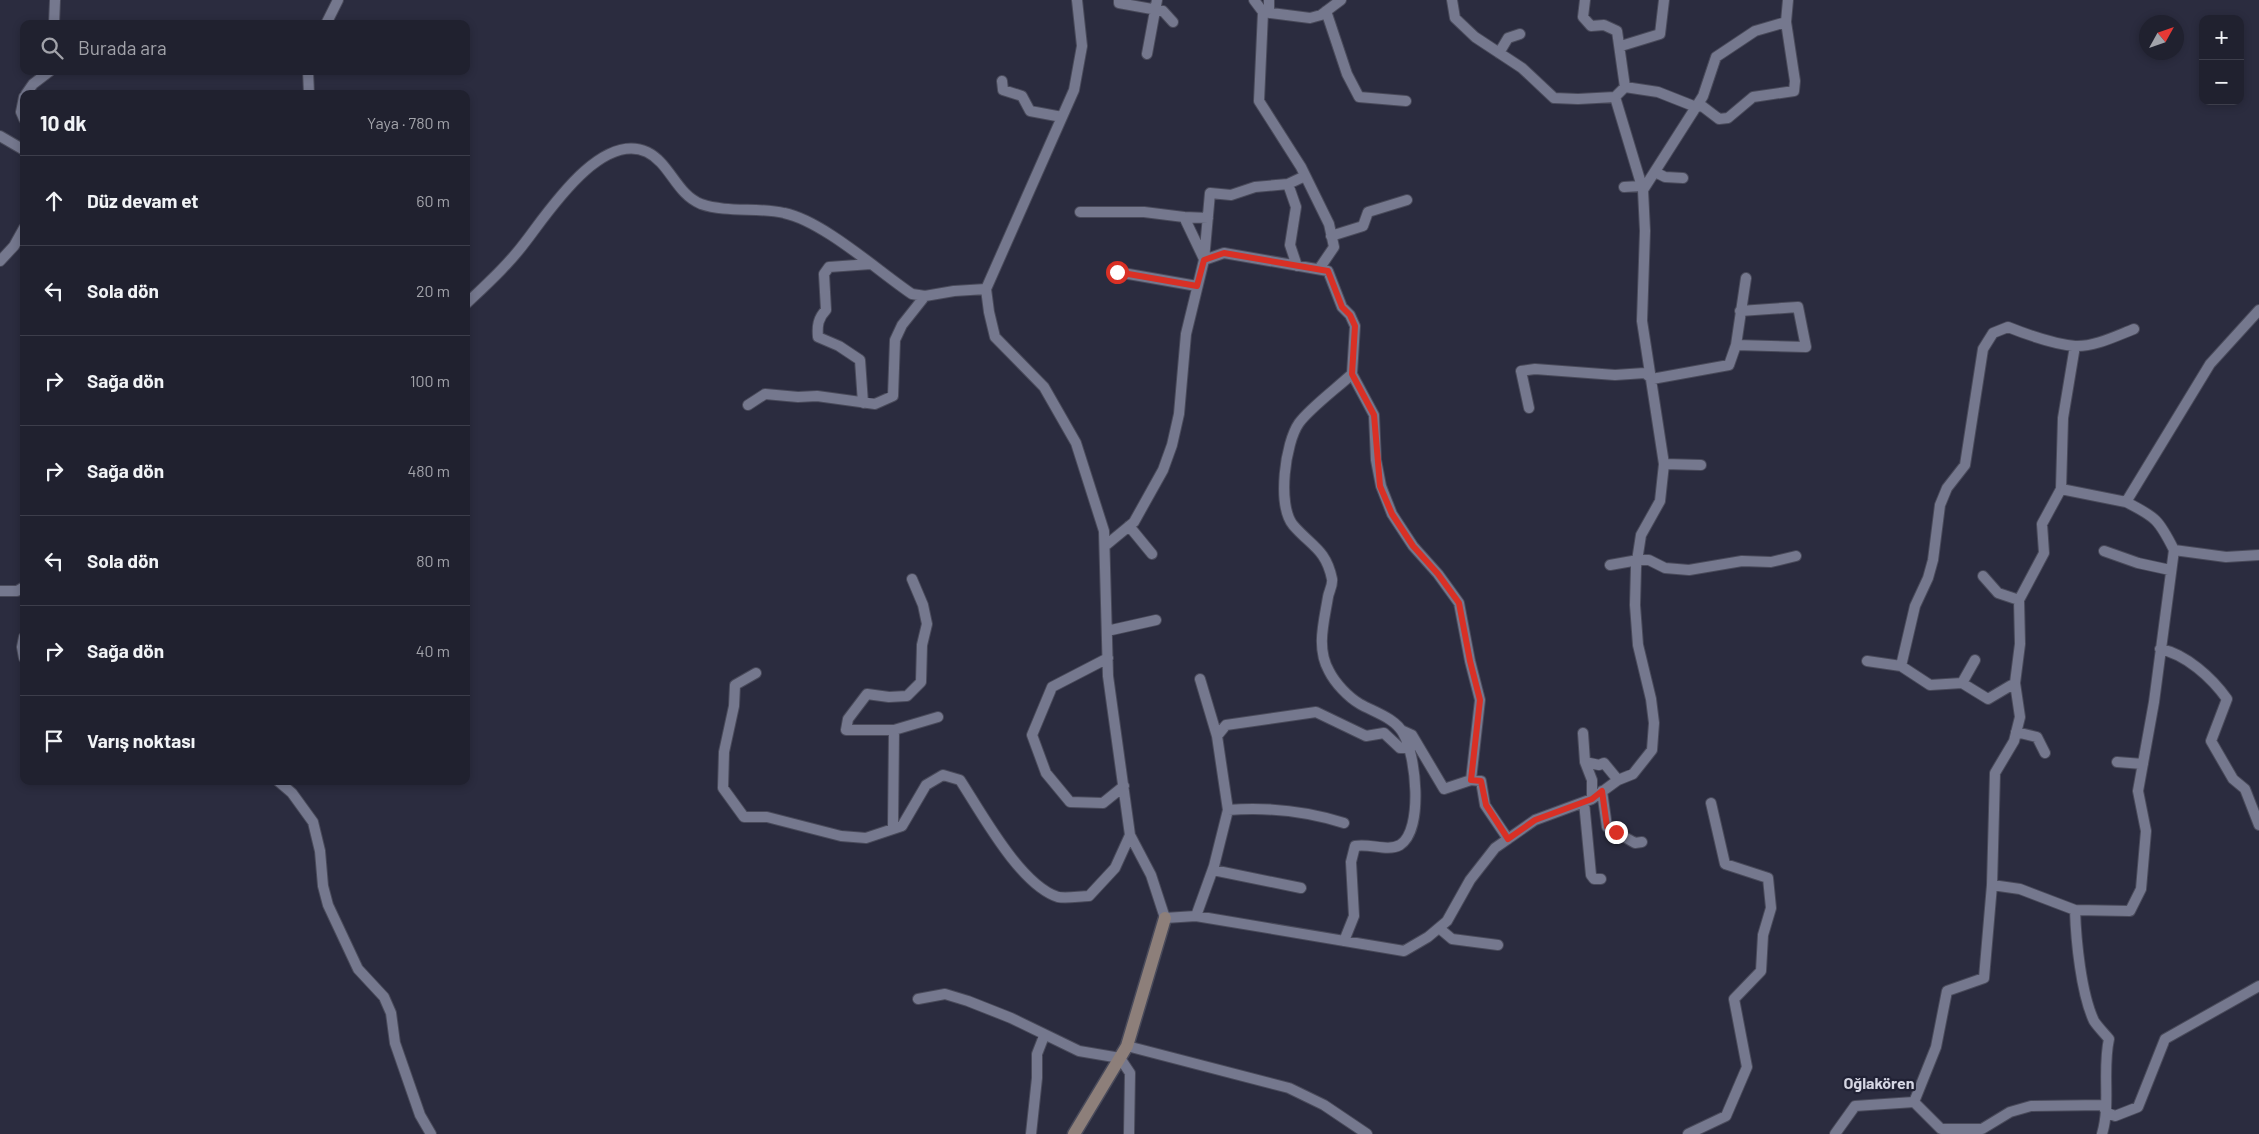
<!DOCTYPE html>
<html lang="tr">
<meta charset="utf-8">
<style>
body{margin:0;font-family:Barlow,sans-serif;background:#2d2e3b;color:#f1f3f6}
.controls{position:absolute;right:15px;top:15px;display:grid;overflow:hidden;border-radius:10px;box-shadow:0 2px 8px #0003}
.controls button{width:45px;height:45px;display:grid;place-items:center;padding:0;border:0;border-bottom:1px solid #3d3e4b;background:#20212f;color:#f1f3f6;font:25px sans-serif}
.compass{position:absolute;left:2139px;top:15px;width:45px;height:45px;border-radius:50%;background:#20212f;box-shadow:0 2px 8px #0003;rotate:50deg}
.stop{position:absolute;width:15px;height:15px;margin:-11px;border:4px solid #d93025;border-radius:50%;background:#fff}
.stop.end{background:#d93025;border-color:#fff;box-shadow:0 1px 5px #0008}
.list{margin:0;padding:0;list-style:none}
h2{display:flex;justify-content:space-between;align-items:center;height:65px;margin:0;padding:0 20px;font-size:21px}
h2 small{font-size:16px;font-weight:400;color:#a2a3aa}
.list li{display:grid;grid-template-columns:32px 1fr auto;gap:15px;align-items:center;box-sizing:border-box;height:90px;padding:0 20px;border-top:1px solid #3d3e4b}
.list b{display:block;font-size:19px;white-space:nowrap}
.list em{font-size:16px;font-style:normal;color:#a2a3aa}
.icon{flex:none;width:28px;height:28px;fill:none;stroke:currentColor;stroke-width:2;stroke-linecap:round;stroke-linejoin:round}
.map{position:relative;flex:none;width:2259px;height:1134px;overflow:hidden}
.search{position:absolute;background:#20212f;box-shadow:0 2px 8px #0003;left:20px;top:20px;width:450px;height:55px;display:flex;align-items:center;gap:12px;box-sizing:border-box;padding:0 18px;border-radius:10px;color:#a2a3aa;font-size:19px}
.panel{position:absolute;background:#20212f;box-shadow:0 2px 8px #0003;left:20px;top:90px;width:450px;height:695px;border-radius:10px}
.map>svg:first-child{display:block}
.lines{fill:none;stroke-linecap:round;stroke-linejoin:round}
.street-casing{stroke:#494a5a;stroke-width:12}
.secondary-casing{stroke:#494a5a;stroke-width:15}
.street{stroke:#75788e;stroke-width:10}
.secondary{stroke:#8d7f7a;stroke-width:12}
.route{stroke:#d93025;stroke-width:6}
.labels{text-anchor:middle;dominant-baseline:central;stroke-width:4.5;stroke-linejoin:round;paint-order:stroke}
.quarter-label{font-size:16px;font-weight:bold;fill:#d5d6e3;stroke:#212235}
</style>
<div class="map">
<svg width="2259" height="1134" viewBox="0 0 2259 1134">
<rect width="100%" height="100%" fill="#2b2c3f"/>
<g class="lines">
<g class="street-casing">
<path id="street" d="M1077,0l5,46 -8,44 -88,199 3,23 6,25 49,50 32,56 28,88 4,145 22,159 21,40 14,43 31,-2 208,35 24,-14 19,-16 23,-41 25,-32 40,-28 57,-21 26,-19 15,-6 19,-24 2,-27 -3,-24 -13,-54 -3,-40 1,-38 5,-32 19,-34 4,-37 -22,-143 3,-90 -2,-41 -28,-93 -37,2 -24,-1 -32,-30 -47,-31 -20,-19 -3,-18
M1119,0v3l44,8 10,11
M1254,0l9,12 47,6 11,-3 20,-15
M1585,0l-2,17 8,9 13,-1 13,6 8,56
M1326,11l21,63 12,23 47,4
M1263,12l-4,89 42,66 28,57 5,23 -15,22
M1269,13v-13
M54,24l1,-24
M326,24l12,-24
M1621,46l39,-12 4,-34
M1499,53l9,-15 12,-4
M1147,54l10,-54
M308,71l1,23
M1002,81l1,9 19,6 8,15 32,6
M26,94l7,-10 17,-13
M24,97l-3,15 3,7
M1615,97l10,-10 33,5 38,15 7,-11 13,-39 39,-26 31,-9
M0,136l24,14
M1655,172l10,5 18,1
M1288,184l8,23 -6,38 7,21
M1624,187l17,-1
M1643,190l53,-83 6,-1 17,13 9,-1 25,-21 41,-6 1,-10 -9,-59 2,-22
M1080,212h64l40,5 20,42
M1184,217l24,1
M1331,236l32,-10 5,-14 39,-12
M1204,260l6,-67 21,2 24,-8 33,-3 17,-8
M0,261l14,-15 10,-18
M1117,272l80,14
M466,304c21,-20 43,-40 60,-63 23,-30 75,-110 121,-89 23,11 29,42 54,52 26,9 57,3 83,9 39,8 94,58 128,81l13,2 29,-5 32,-2
M1736,345l70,2 -8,-40 -58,4
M863,403l-3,-43 -21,-14 -21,-9c-1,-11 0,-19 8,-27l-2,-36 5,-7 42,-3
M748,405l17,-11 33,3 19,-1 58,8 18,-8 2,-56 7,-15 23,-29
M1529,408l-8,-37 14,-2 80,6 30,-2 7,6 77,-14 7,-20 10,-67
M1664,464l37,1
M2061,489l2,-71 12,-72
M1129,526l23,28
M1105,546l29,-24 29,-52 9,-25 7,-31 7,-80 18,-74 20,-7 104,18 14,36 8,8 5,11 -3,48 22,41 2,45 5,26 11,28 21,32 25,28 21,29 11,58 10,39 -9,80
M2174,550l52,7 33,-2
M2104,551l34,12 32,7
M1610,565l28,-5h11l16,8 24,2 53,-9 29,1 25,-6
M1983,576l15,17 21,7
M0,591h17l7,-4
M1107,631l49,-11
M24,637l-2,10 2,11
M2160,649c26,5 52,29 67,50l-16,42 22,38 12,10 14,36
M1108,658l-56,29 -20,48 14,38 24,29 33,1 21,-17
M1867,661l34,5 29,19 32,-2 26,16 27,-16
M1901,666l14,-60 13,-28 5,-18 7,-55 7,-17 18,-23 18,-116 10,-16 15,-6c20,8 45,17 67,19 19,1 41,-10 59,-17
M756,673l-21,12 -1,21 -10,46 -1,36 21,29h23l74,19 25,2 36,-12 24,-41 17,-10 17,5c21,32 60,105 98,117 9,2 22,-1 31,-1l26,-28 15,-33
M1200,679l17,57
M1962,683l13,-23
M894,730h-48l2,-11 19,-25 22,3 18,-1 14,-14 1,-37 5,-21 -4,-19 -11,-26
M1401,730l11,5 32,54 27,-9 10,1 4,24 23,34
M2016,732l21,5 8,16
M1583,733l2,29 7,18v19
M1585,762l14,3 5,-2 14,17
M2117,762l26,2
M278,781l14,12 21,29 7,29 3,35 5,19 30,64 26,28 7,16 4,30 25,72 11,19
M1602,791l5,36 28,16 7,-1
M1584,802l7,73 3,4h7
M1228,810c39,-3 78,1 116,13
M893,829l1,-99 44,-13
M1213,870l88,18
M1992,885l3,-112 19,-32 6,-24 -5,-34 5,-39 -1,-44 25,-47 -2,-29 19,-35 65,13
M2075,910l55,1 11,-22 5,-58 -8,-40 16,-89 20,-152c-15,-30 -18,-33 -48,-48l84,-138 49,-54
M1196,916l18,-50 14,-56 -11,-74 9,-11 90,-13 50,24 18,-3 16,15h8
M1439,928l13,11 46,6
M1344,941l10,-25 -3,-54 4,-16c15,-3 32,6 45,-1 24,-15 16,-91 3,-112 -8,-15 -29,-21 -43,-29 -12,-7 -25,-21 -31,-33 -13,-23 -5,-49 -1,-74 1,-6 5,-12 4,-18 -6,-30 -21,-33 -39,-54 -16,-20 -8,-82 6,-102 11,-15 38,-35 53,-49
M918,999l27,-5 23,7 43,17 68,33 41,7 10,15 -1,61
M1127,1046l162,42 35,17 43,29
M1914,1102l27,27h41l28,-17 21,-6 72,-1 3,7 9,4 23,-9 27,-68 94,-53
M1031,1134l6,-56v-24l7,-18
M1688,1134l38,-18 21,-49 -13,-68 27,-28 2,-36 8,-27 -3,-30 -43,-14 -14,-61
M1835,1134l20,-28 59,-4 22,-55 11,-56 37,-13 8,-93 28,4 55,21c1,31 6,83 19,111 4,6 10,12 15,18 -7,31 2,65 -7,95"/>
</g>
<g class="secondary-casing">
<path id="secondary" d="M1074,1134l53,-88 38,-128"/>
</g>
<use href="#street" class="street"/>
<use href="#secondary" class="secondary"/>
</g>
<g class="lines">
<path class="route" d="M1117,272l80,14 7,-26 20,-7 104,18 14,36 8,8 5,11 -3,48 22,41 6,71 12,28 21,32 25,28 21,29 11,58 10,39 -9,80 10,1 5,24 22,34 27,-19 57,-21 10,-8 5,36 9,5"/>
</g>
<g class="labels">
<g class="quarter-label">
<text x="1879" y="1082">Oğlakören</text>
</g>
</g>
</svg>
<div class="controls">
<button>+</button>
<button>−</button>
</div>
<svg class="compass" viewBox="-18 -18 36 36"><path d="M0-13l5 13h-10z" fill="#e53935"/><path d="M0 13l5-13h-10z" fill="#a2a3aa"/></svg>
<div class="stop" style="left:1117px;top:272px"></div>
<div class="stop end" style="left:1616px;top:832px"></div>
<div class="search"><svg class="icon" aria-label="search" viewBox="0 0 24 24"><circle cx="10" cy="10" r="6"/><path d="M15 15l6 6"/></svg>Burada ara</div>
<section class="panel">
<h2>10 dk<small>Yaya · 780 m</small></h2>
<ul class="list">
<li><svg class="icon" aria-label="ahead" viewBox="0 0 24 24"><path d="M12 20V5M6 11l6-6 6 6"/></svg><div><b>Düz devam et</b></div><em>60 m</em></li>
<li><svg class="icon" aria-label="left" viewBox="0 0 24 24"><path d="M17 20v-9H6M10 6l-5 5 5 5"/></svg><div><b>Sola dön</b></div><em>20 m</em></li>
<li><svg class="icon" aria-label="right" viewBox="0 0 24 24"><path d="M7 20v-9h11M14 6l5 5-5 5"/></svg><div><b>Sağa dön</b></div><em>100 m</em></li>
<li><svg class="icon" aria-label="right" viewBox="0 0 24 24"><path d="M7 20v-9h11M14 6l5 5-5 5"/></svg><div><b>Sağa dön</b></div><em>480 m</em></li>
<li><svg class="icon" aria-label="left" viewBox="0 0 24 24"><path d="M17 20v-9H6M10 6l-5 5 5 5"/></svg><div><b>Sola dön</b></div><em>80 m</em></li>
<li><svg class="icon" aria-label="right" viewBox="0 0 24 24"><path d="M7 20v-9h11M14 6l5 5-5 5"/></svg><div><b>Sağa dön</b></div><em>40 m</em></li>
<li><svg class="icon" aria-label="arrive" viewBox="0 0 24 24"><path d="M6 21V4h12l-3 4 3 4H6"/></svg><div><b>Varış noktası</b></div></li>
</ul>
</section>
</div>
